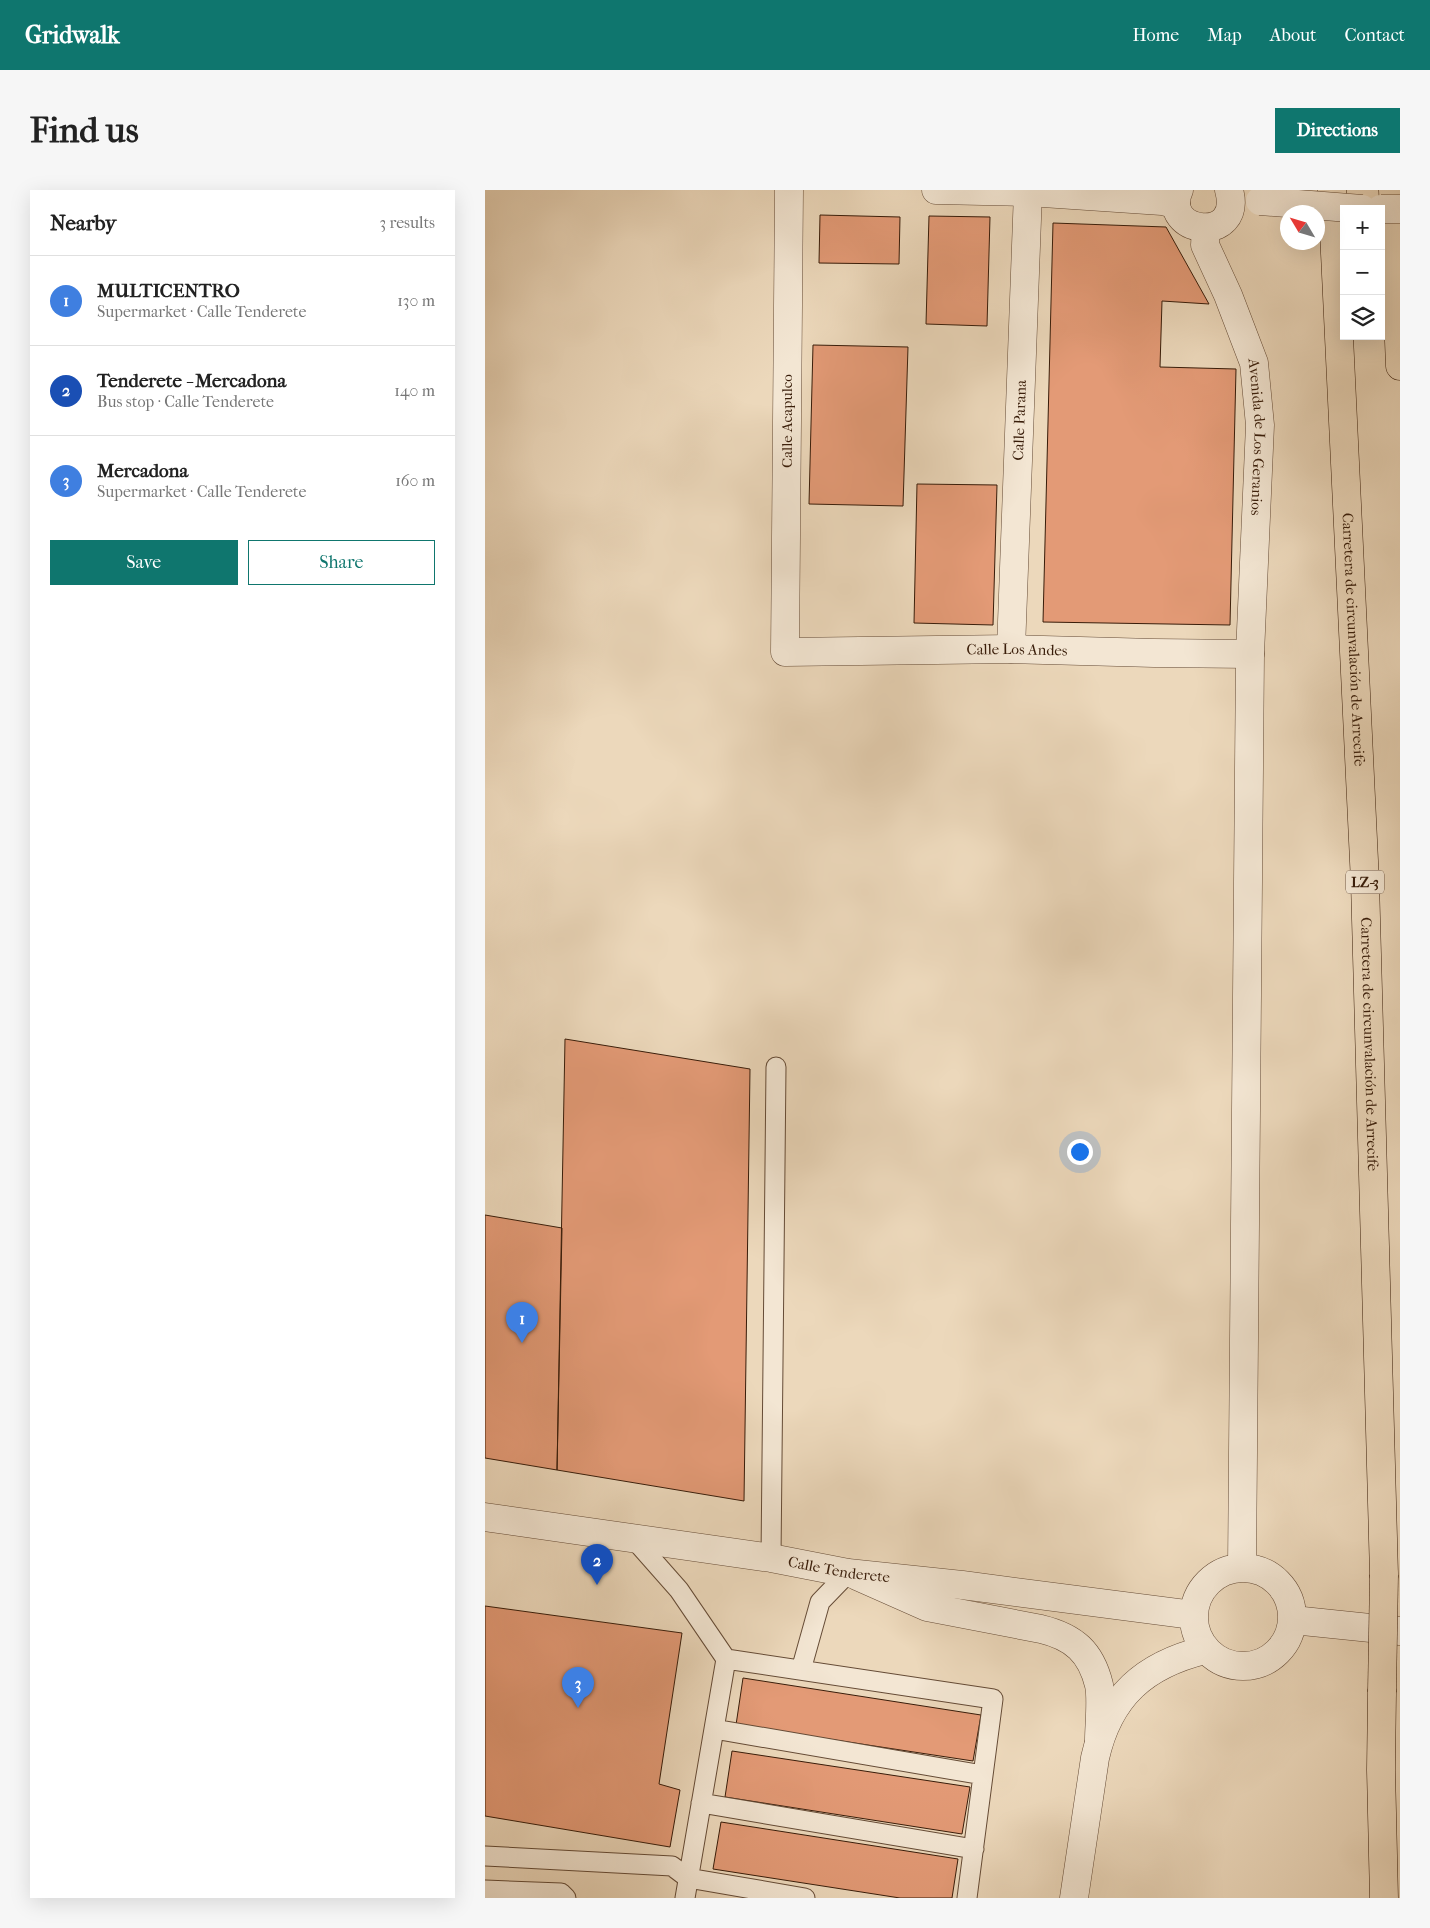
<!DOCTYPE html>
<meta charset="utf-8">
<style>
body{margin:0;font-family:"IM FELL French Canon",serif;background:#f6f6f6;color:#222}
.controls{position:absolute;right:15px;top:15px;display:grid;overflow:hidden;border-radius:0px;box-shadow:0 5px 20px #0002}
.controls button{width:45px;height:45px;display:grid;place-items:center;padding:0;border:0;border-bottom:1px solid #e0e0e0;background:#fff;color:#222;font:25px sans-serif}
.compass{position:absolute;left:795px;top:15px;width:45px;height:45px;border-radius:50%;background:#fff;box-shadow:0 5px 20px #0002;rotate:308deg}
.you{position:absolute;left:594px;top:961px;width:18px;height:18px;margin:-12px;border:4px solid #fff;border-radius:50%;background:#1a73e8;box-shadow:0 0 0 8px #1a73e833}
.badge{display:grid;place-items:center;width:32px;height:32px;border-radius:50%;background:#0f766e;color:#fff;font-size:16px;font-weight:700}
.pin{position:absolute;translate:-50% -41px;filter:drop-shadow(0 1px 2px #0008)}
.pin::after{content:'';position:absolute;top:26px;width:18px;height:15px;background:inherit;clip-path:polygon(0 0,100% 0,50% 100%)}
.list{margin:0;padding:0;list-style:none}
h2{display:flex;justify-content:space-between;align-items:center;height:65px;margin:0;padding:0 20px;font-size:21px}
h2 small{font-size:16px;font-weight:400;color:#767676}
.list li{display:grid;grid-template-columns:32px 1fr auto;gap:15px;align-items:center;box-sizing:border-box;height:90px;padding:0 20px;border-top:1px solid #e0e0e0}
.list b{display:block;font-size:19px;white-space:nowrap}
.list p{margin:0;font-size:16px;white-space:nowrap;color:#767676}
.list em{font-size:16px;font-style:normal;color:#767676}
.actions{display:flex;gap:10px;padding:15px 20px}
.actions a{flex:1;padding:11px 0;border:1px solid #0f766e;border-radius:0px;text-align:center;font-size:18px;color:#0f766e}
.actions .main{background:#0f766e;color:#fff}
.icon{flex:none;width:28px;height:28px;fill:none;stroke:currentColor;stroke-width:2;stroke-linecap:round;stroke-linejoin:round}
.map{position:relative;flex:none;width:915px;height:1708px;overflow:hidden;border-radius:0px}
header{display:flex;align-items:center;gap:30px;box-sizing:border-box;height:70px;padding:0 25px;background:#0f766e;color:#fff}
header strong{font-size:24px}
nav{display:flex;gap:28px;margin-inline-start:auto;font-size:18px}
.intro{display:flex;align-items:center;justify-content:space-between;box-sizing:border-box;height:120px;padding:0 30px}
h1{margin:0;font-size:35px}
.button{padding:12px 22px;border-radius:0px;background:#0f766e;color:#fff;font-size:18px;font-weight:700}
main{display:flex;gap:30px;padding:0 30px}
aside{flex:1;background:#fff;border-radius:0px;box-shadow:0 5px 20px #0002}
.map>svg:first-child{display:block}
.building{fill:#e39a76;stroke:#381c09}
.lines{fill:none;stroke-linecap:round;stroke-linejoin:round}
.service-casing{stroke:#654b36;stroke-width:21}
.minor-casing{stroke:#654b36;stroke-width:29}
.tertiary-casing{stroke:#654b36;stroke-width:29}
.motorway-casing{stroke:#381c09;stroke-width:29}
.service{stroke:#f3e6d3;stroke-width:19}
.minor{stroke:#f3e6d3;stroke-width:28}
.tertiary{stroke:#f3e6d3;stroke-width:28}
.motorway{stroke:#ecd8bb;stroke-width:28}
.tertiary-bridge-casing{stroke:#654b36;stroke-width:29;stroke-linecap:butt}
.motorway-bridge-casing{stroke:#381c09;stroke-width:29;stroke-linecap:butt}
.tertiary-bridge{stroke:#f3e6d3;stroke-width:28}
.motorway-bridge{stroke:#ecd8bb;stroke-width:28}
.labels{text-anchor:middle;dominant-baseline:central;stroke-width:5;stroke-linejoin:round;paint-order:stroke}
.shield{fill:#f3e6d3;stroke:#705946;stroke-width:1}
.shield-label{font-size:14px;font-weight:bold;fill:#381c09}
.street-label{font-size:15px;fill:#381c09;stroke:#f3e6d3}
</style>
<header>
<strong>Gridwalk</strong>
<nav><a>Home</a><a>Map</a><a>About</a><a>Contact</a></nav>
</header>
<div class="intro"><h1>Find us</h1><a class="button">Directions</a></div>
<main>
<aside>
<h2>Nearby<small>3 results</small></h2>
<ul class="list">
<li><span class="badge" style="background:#3f7fe0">1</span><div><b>MULTICENTRO</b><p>Supermarket · Calle Tenderete</p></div><em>130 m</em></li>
<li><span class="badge" style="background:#1a4fb4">2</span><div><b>Tenderete - Mercadona</b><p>Bus stop · Calle Tenderete</p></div><em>140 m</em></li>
<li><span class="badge" style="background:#3f7fe0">3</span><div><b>Mercadona</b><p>Supermarket · Calle Tenderete</p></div><em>160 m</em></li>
</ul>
<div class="actions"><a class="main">Save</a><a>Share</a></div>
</aside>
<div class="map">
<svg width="915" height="1708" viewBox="0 0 915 1708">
<rect width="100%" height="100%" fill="#ecd8bb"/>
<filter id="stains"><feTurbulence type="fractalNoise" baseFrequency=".004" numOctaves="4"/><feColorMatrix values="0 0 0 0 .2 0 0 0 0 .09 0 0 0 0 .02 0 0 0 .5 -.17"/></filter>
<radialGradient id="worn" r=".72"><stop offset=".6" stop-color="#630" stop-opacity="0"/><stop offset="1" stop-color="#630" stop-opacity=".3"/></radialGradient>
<path class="building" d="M335,25l80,2 -1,47 -80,-1z
M444,26l61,1 -3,109 -61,-2z
M568,33l113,4 43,77 -47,-3 -2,66 76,2 -6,256 -187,-3z
M328,155l95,2 -5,159 -94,-2z
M432,294l80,1 -4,140 -79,-2z
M80,849l185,30 -6,432 -187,-31z
M0,1025l77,13 -5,242 -72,-12z
M0,1416l197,27 -23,151 21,6 -10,57 -185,-31z
M258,1488l238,37 -8,46 -237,-36z
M247,1561l238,36 -8,47 -237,-37z
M236,1632l237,37 -6,39h-52l-187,-29z"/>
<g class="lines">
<g class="service-casing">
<path id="service" d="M149,1349l45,51 47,69 -41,239
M286,1368l5,-491
M241,1469l267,40 -26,199
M316,1480l19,-68 28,-29
M229,1539l269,46
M216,1613l273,46
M0,1666l187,10 16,12 117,20
M0,1700l76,3 5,5"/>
</g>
<g class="minor-casing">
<g id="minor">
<path id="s1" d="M304,0l-4,462 226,-3 143,4 96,1"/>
<path d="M451,0l92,2 134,9 14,3"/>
<path id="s2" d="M721,38l-1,17 23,50 26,68 6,62 -10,229 -8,913"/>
<path id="s3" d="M526,459l17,-457"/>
<path d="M372,1386l70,31 114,22c33,8 50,23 58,56 3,14 0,41 0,55"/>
<path d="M589,1708l21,-140c14,-62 49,-93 110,-108"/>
</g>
</g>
<g class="tertiary-casing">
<g id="tertiary">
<path d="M694,0c-20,44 65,55 50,0"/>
<path id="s4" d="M0,1327l286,41 77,15 114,12 231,30"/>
<circle cx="758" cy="1427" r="49"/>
<path d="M808,1430l107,11"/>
</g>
</g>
<g class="motorway-casing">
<g id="motorway">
<path id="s5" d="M847,0l33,692 19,693"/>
<path d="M908,0l7,176"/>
<path d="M897,1502l-1,78 3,128"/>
</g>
</g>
<use href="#service" class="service"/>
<use href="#minor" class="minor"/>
<use href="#tertiary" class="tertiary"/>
<use href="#motorway" class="motorway"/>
<g class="tertiary-bridge-casing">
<path id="tertiary-bridge" d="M775,11l102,8
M896,19h19"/>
</g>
<g class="motorway-bridge-casing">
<path id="motorway-bridge" d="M897,1502l2,-117"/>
</g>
<use href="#tertiary-bridge" class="tertiary-bridge"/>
<use href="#motorway-bridge" class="motorway-bridge"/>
</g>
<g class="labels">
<rect class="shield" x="861" y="680.5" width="38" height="23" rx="4"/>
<g class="shield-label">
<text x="880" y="692">LZ-3</text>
</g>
<g class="street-label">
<text stroke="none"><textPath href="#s3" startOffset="229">Calle Parana</textPath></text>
<text transform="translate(302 231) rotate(-90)">Calle Acapulco</text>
<text stroke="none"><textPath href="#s2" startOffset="219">Avenida de Los Geranios</textPath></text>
<text stroke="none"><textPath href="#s5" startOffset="450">Carretera de circunvalación de Arrecife</textPath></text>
<text stroke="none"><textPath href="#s1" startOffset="694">Calle Los Andes</textPath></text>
<text stroke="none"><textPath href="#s5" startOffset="855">Carretera de circunvalación de Arrecife</textPath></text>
<text stroke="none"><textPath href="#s4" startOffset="358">Calle Tenderete</textPath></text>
</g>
</g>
<rect width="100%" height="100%" filter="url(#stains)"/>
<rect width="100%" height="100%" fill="url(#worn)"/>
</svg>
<div class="controls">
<button>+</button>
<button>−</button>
<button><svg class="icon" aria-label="layers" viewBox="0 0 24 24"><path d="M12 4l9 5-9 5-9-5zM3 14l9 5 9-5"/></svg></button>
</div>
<svg class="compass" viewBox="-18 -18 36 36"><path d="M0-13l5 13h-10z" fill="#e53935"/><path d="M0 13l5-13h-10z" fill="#767676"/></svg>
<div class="you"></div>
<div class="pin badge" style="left:37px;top:1153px;background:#3f7fe0">1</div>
<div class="pin badge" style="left:112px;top:1395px;background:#1a4fb4">2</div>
<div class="pin badge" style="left:93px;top:1518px;background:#3f7fe0">3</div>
</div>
</main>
